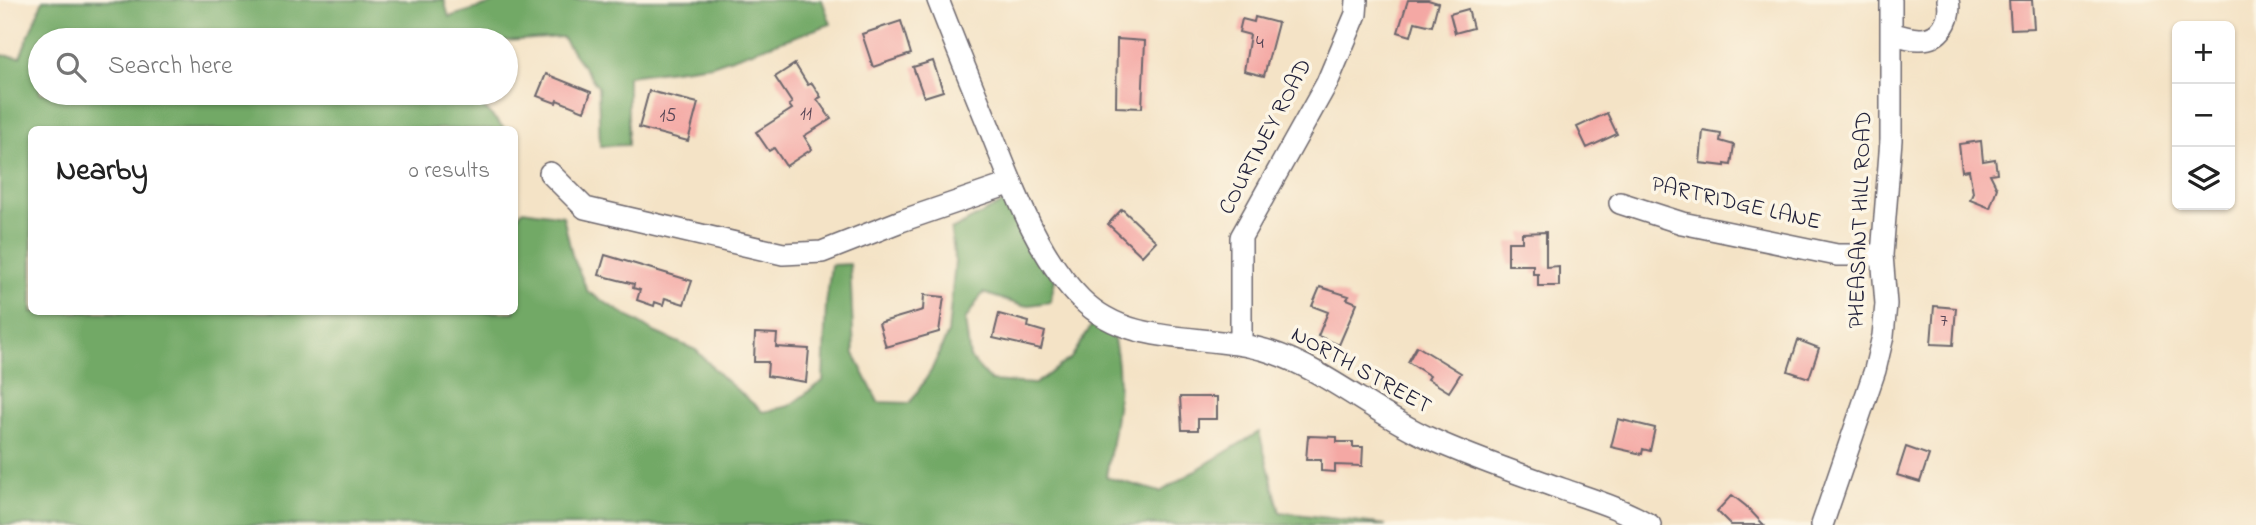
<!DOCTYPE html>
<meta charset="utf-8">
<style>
body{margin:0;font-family:"Indie Flower",sans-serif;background:#f6f6f6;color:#222}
.controls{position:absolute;right:21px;top:21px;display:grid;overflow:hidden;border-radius:10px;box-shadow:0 2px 5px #0004}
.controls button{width:63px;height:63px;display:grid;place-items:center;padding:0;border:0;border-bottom:2px solid #e0e0e0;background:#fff;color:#222;font:35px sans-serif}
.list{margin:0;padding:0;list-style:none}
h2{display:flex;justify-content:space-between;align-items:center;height:91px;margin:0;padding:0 28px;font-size:30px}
h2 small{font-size:23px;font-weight:400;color:#767676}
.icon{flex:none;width:38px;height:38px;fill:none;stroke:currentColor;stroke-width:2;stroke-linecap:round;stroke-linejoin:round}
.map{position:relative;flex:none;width:2256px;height:525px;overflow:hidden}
.search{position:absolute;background:#fff;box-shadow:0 2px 5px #0004;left:28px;top:28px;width:490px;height:77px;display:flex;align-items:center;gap:18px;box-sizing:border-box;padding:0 24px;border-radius:38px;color:#767676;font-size:26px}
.panel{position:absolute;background:#fff;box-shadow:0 2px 5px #0004;left:28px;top:126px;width:490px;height:189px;border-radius:10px}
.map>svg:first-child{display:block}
.forest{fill:#72a966;stroke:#4a6650;stroke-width:2}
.building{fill:#f4a8a4}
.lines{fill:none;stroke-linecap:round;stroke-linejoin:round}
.minor-casing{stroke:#6c666c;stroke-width:24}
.minor{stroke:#fff;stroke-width:21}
.labels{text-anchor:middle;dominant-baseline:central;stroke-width:7;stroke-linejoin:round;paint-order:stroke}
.number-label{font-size:19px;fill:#564455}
.street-label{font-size:23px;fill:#22223b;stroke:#fcf5e5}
</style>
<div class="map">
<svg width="2256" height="525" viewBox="0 0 2256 525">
<rect width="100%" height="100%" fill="#fcf5e5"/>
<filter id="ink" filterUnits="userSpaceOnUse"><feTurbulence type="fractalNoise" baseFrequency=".0143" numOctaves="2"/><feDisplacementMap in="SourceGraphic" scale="14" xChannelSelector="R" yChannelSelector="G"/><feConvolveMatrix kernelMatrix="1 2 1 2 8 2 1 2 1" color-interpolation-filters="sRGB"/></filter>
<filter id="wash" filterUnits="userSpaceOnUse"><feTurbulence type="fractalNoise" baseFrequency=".00686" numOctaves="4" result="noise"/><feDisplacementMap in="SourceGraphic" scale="28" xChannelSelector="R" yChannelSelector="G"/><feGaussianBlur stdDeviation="1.57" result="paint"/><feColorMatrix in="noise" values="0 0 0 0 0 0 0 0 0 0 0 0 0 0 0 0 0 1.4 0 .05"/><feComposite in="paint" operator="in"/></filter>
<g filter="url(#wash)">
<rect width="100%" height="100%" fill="#f4e3c6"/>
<path class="forest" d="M43,0h401l5,17 46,-14 2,-3h325l9,24 -119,41 -84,11v69l-28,1 -2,-59 -36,-50 -56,4 -466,-1v53h440l2,13 23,23 -473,1v182h482l1,-92 8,-10 40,6 9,39 16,37 66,40 42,18 27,28 40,34 26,-6 34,-25 3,-76 5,-40 19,-1 4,90 24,48 32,1 21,-32 17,-38 7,-71 -4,-32 57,-30 47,80 -5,22 -27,4 -40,-13 -18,27 5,38 21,23 44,3 36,-26 20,-32 20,4c16,48 3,98 -5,147l54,15 99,-60 21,80 106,13h-1386v-470l20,2z"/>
<g id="blocks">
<path class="building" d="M1408,0h20l10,3 -6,23 -17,-4 -4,14 -13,-4z
M2009,0h23l2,28 -23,1z
M1468,9l5,19 -18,5 -5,-19z
M1255,17l23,6 -14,53 -20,-5 6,-36 -11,-3 3,-13 12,3z
M901,21l10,33 -38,13 -11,-33z
M1117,39l28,2 -3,67 -26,-1z
M933,61l10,30 -19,6 -11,-30z
M795,64l13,21 4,-2 9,14 -4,2 14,20 -27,17 8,13 -26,17 -12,-18 -5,3 -13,-19 36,-23 -3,-4 3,-2 -17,-26z
M546,74l45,18 -7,19 -27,-11 -1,3 -19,-7z
M649,91l49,12 -10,38 -49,-13z
M1607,113l10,21 -30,14 -10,-21z
M1703,131l18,3 -1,7 14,4 -3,20 -6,-1v2l-25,-3z
M1981,141l2,20 12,-2 2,14 -7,1 7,14 -7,20 -20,-8 3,-7 -4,-23 -7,1 -3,-27z
M1122,209l34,32 -14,15 -34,-32z
M1546,232v35l13,-1v20h-21v-12h-5v-9h-25v-23h14v-9z
M605,255l87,26 -8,23 -19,-6 -2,7 -8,-3 -1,4 -17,-6 3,-10 -7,-2 1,-4 -35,-9z
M1320,287l29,9 -2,3 10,4 -18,42 -21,-9 10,-24 -16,-6z
M924,295l20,2 -5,35 -53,15 -7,-24 44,-13z
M1934,306l22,2 -3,37 -22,-1z
M999,314l30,8 -1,5 17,5 -4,17 -48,-11z
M755,333l22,1 -1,13 33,2 -3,33 -39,-6 1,-14h-14z
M1798,340l21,8 -10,30 -21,-7z
M1417,346l44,27 -12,19 -21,-13 2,-3 -22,-14z
M1180,397h37v22h-19v11h-16z
M1618,419l37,9 -5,23 -7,-2 -1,5 -31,-7z
M1308,436l29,1v5h16v5h10l-1,19 -27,-1v7l-14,-1v-11h-15z
M1906,447l23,8 -9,27 -23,-7z
M1732,495l14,11 18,19h-33l-14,-14z"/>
</g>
</g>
<g filter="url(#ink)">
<use href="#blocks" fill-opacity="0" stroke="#6c666c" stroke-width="2"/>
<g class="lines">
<g class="minor-casing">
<path id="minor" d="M938,0c17,44 35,88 53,132 22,55 47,125 90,167 51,51 127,32 190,53 55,18 104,62 158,86 43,20 88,35 133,51 31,11 59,19 88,36
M1891,0v33c9,3 18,6 28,6 21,1 33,-19 29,-39
M550,173l35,35 198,46 39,-2 79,-31 111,-38
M1620,203l62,20 155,32h45
M1241,344v-107l86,-154 29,-69 1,-14
M1822,525l53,-155 8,-34 3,-32 -4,-49 9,-115v-107"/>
</g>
<use href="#minor" class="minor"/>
</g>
</g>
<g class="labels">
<g class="number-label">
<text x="1260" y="43">4</text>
<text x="806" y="114">11</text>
<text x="668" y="116">15</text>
<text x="1944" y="321">7</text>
</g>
<g class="street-label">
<text transform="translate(1266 137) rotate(-62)">COURTNEY ROAD</text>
<text transform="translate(1736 204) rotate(13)">PARTRIDGE LANE</text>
<text transform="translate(1861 220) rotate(-88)">PHEASANT HILL ROAD</text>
<text transform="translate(1361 371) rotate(29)">NORTH STREET</text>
</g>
</g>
</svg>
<div class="controls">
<button>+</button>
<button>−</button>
<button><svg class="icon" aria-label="layers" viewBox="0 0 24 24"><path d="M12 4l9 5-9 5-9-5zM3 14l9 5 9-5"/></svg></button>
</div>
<div class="search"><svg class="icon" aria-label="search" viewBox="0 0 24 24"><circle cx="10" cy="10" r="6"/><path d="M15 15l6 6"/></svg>Search here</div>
<section class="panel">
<h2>Nearby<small>0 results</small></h2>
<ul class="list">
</ul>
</section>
</div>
